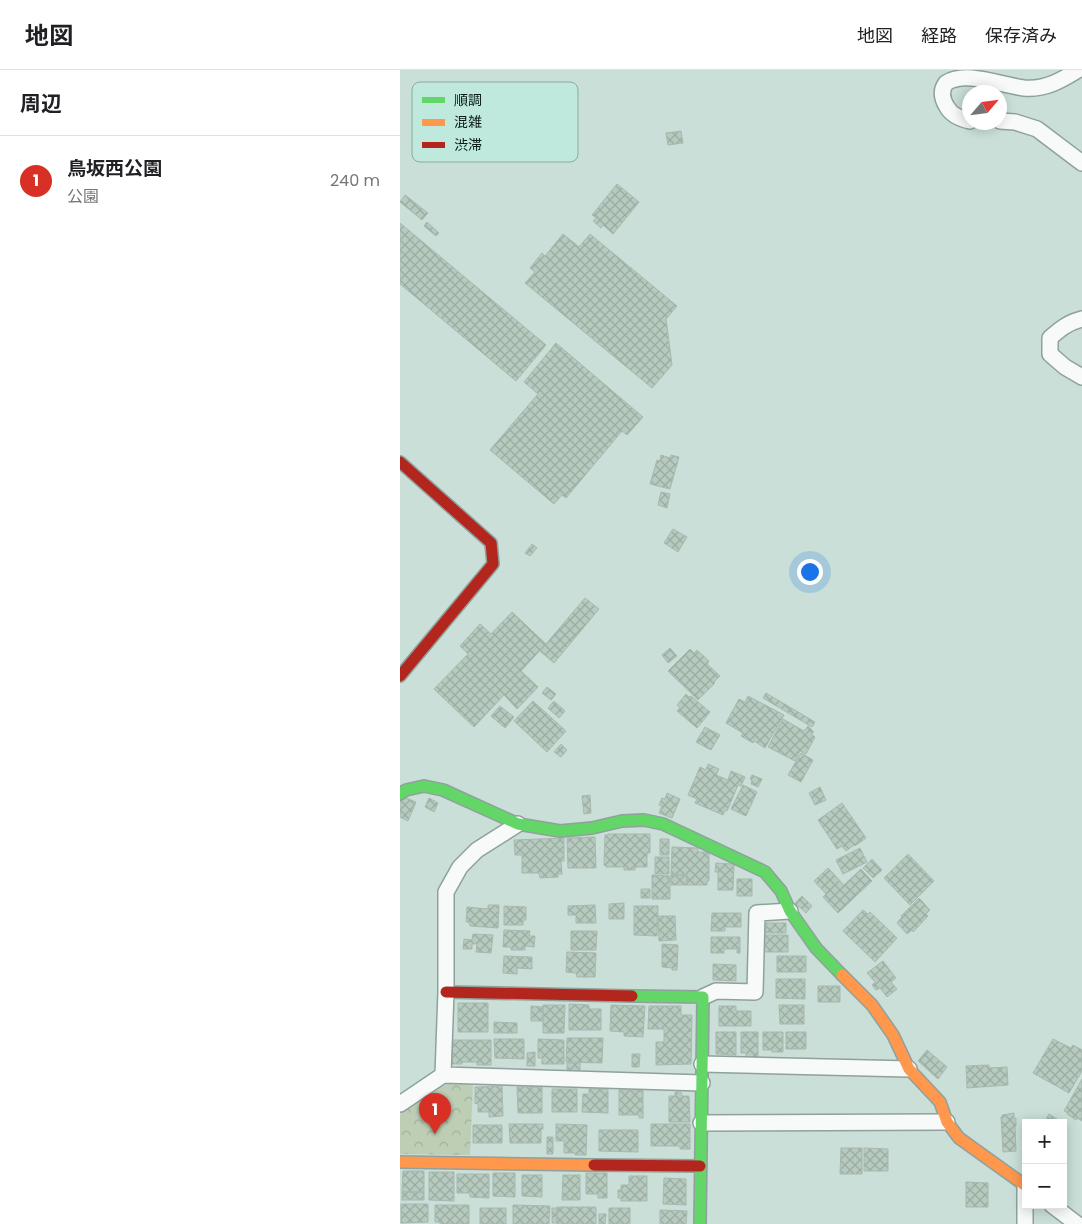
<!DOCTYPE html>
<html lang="ja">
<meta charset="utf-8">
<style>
body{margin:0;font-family:Poppins,"Noto Sans JP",sans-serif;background:#f6f6f6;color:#202124}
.controls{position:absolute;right:15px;bottom:15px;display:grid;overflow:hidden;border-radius:0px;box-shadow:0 2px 12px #0003}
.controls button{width:45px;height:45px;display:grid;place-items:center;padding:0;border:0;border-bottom:1px solid #e0e0e0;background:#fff;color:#202124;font:25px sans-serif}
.compass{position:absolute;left:562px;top:15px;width:45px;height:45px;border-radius:50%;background:#fff;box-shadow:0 2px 12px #0003;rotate:62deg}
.you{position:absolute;left:409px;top:501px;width:18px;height:18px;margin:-12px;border:4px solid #fff;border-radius:50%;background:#1a73e8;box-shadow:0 0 0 8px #1a73e833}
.badge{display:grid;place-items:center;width:32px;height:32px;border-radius:50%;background:#d93025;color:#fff;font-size:16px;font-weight:700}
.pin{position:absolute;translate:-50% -41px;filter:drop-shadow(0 1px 2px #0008)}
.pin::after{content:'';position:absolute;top:26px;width:18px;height:15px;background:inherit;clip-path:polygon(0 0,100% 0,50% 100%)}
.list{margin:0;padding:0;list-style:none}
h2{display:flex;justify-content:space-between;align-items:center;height:65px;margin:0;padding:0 20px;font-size:21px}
h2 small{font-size:16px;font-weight:400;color:#757577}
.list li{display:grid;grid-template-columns:32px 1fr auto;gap:15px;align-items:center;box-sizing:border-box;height:90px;padding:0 20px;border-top:1px solid #e0e0e0}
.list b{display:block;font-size:19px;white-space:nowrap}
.list p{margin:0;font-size:16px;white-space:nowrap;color:#757577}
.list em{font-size:16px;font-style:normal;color:#757577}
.map{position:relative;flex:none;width:682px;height:1154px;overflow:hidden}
header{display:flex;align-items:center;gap:30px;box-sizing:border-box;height:70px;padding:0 25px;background:#fff;border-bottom:1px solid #e0e0e0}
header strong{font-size:24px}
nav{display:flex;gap:28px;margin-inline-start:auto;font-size:18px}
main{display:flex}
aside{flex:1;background:#fff}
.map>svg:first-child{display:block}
.forest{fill:url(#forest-crowns)}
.building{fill:url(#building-cross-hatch);stroke:#a9b8b0}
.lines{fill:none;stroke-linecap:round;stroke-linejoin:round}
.street-casing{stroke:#8fa19c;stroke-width:18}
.fast-casing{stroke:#8fa19c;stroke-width:14}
.slow-casing{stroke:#8fa19c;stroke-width:14}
.jam-casing{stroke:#8fa19c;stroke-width:14}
.street{stroke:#f7faf9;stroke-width:15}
.fast{stroke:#63d668;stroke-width:11}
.slow{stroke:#ff974d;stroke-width:11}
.jam{stroke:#b3261e;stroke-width:11}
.key{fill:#bfe9dc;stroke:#89aba1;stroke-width:1}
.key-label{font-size:14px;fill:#0a1a16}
</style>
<header>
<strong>地図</strong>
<nav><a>地図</a><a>経路</a><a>保存済み</a></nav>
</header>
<main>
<aside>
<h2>周辺<small></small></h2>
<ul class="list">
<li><span class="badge">1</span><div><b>鳥坂西公園</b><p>公園</p></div><em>240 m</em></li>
</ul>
</aside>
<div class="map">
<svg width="682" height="1154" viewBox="0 0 682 1154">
<defs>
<pattern id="forest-crowns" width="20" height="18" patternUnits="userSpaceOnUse" patternTransform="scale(1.25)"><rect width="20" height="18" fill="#bdceb5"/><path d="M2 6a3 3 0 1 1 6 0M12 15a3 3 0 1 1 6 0" fill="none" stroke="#a1b09b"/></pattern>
<pattern id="building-cross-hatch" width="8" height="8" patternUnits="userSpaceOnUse" patternTransform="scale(1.25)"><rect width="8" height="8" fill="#b6cabe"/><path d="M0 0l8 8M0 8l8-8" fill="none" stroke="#9bada3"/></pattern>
</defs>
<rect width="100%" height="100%" fill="#c9dfd8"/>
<path class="forest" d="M50,1013h23l-3,72 -70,-1v-40l37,-25z"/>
<path class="building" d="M281,61l2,12 -15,2 -2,-12z
M217,114l22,18 -26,32 -10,-9 -2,3 -8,-7 3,-3 -4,-3z
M5,125l23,18 -6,7 -22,-18z
M27,152l12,11 -3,3 -12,-10z
M0,153l146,122 -30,36 -116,-97z
M163,164l16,13 11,-13 87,72 -11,13 6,46 -20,23 -127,-105 10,-11 -5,-4 12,-15 3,3z
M156,273l87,74 -16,18 -5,-4 -56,67 -4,-3 -8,9 -64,-54 48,-56 -14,-12z
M261,385l9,3 1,-3 8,2 -9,32 -20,-5 7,-24 3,1z
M261,422l9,2 -3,14 -9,-3z
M273,459l14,8 -9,15 -14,-9z
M132,474l5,4 -7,8 -5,-3z
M185,528l14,11 -45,54 -14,-12z
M112,542l34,32 -25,27 17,16 -21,22 -13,-14 -30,32 -40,-38 34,-35 -8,-8 20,-22 11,10z
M270,578l7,8 -9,7 -6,-8z
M290,579l4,4 3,-3 12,11 -2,3 13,12 -6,6 1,1 -17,17 -30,-29z
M147,617l9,7 -5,6 -9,-7z
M366,623l49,29 -3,5 -49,-29z
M286,624l3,3 2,-1 19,16 -13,16 -20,-17 3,-3 -3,-3z
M348,626l36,19 -19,33 -11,-7 -1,2 -12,-7 2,-3 -17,-10 13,-24 6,3z
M133,631l33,30 -19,21 -33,-31z
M154,631l11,10 -6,7 -11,-10z
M100,636l14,11 -9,11 -14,-12z
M383,649l21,12 4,-5 6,6 -3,2 4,3 -9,17 -6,-3 -5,10 -27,-14z
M305,657l15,8 -9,15 -15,-8z
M161,674l6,6 -6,7 -7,-5z
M401,683l12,7 -12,22 -13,-7z
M308,694l11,5 -3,6 12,5 3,-9 14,6 -4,9 -3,-1 -11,26 -2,-1 -2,5 -28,-12 2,-4 -9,-4 12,-28 6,3z
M352,705l10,4 -4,8 -7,-3 1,-4 -2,-1z
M343,715l14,7 -11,24 -15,-7z
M420,717l6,13 -11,5 -6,-12z
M267,723l13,6 -8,19 -13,-5 3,-7 -3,-1 3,-7 3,1z
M190,725l1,18 -7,1 -2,-18z
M6,728l10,4 -8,19 -8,-4v-16z
M29,728l9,5 -4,9 -9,-5z
M442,733l24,35 -11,8 -1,-1 -8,6 -4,-5 -5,3 -19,-29z
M208,764h42v19h-3v14h-12v3h-11v-3h-18v-1l-2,-1 1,-30h3z
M195,767l1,31h-28l-1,-30z
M164,768v23h-3l1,13h-4v3l-18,1 -1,-5h-17v-18h-7l-1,-15z
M260,769h9v16h-9z
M272,777l26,1v4h11v29h-2v4h-20v-10h-16z
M460,778l7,14 -24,12 -7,-14z
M508,784l26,27 -24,24 -26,-27z
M255,787h14v17h-14z
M472,789l10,11 -9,8 -10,-10z
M316,793l18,1 -1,26h-15v-18h-3z
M428,798l16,17 17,-16 11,12 -34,32 -15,-16 3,-3 -12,-13z
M252,805l18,1v23h-18z
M271,805h16v10h-16z
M337,809h15v17h-15z
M241,819h9v9h-9z
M402,826l10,10 -6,7 -11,-10z
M519,828l11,12 -4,4 2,2 -15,16 -1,-2 -5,4 -10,-11 5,-6 -1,-1z
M224,833v16h-15v-15z
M88,835h11l-1,23 -28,-2 -1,-4h-3l1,-15 21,2z
M195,835l1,18h-20v-8h-8v-9z
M104,836l22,1v13h-3v5h-19z
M234,836h24l-1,30 -23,-1z
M463,840l5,4 2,-2 27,26 -22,24 -32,-31z
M312,843h29v14h-16v4h-14z
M258,846h17l1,24 -17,1z
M366,853h20v10h-20z
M104,860l26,1 -1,5h6l-1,11 -9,-1v4h-14v-3h-8z
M171,861h26l-1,19h-25z
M73,864l20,1 -2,18 -15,-1 1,-8h-5v5h-9l1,-10 8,1z
M364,865h24v17h-24z
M311,867h29v16h-3v-4h-13v4h-13z
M262,874l16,1 -1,25h-5v-2l-10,-1z
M167,882l29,1 -1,24h-18l-1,-4 -10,-1z
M104,886l28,1v12l-15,-1v6l-14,-1z
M377,886h29v16h-29z
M483,891l13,17 -5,4 6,7 -10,8 -7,-9 -4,2 -4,-5 3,-3 -8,-9z
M313,894l23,1v16l-23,-1z
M376,909h29v20l-29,-1z
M418,916h22v16h-22z
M58,933h30v29h-30z
M169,934l20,1v4h12v21h-32z
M143,935h22l-1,28h-21z
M211,935l34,1 -2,31 -19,-1v-4l-14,-1z
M379,935h25v19h-24z
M131,936l12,1v14h-12z
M249,936h32v9h11l-1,49 -35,1v-23h8v-13h-16z
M319,936h17v5h15v15h-32z
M94,952l23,1v10h-23z
M316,962h20v23l-20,-1z
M341,962h17v27h-12v-6h-5z
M363,962h20v20h-11v-2h-9z
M386,962h20v17h-20z
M167,968h36l-1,25 -36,-1z
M94,969h30v20l-29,-1z
M138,969l26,1v24h-22v-6h-4z
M653,969l18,9 2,-3 9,5v21l-13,22 -36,-20z
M52,970h39v25h-14v-3h-15v2h-10z
M527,980l20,17 -9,12 -20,-18z
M135,982v14h-8v-13z
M232,984h8l-1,13h-7z
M167,993h13v8h-13z
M589,995v3l18,-1 1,18 -41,3 -1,-22z
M682,1009v42l-5,-3 -1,2 -9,-6 1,-1 -4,-2z
M102,1016l1,30 -14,1v-5h-11v-9l-3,1v-17z
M117,1017h25v26h-24z
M152,1019h25v23h-25z
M189,1019h19v24l-26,-1 1,-18h6z
M219,1020h24v28h-4v-3h-20z
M275,1022h6l1,4h7l1,26h-21v-26h6z
M614,1043v5h2v8h-1l1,25 -13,1 -2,-35h1v-2z
M649,1044l14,9h-19z
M109,1054h34v5h-2v14h-31z
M156,1054l31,1 -1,30h-11v-2h-11v-12h-8z
M251,1054h39v25h-10v-3h-29z
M73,1055h29v18h-29z
M199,1060h39v22l-39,-1z
M147,1067h6v17h-6z
M441,1078h21v26h-22z
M464,1078l24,1v22h-24z
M3,1101h21v21h-22z
M29,1102h25v29l-25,-1z
M93,1103h22v24l-22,-1z
M186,1103h21v25h-9v-4h-12z
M57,1104h32v24l-19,-1v-4h-13z
M122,1105h20v22l-20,-1z
M163,1105h17v25h-18z
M229,1106h18v25h-26v-3h-3v-8h3v-5h8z
M264,1108l22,1v26l-23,-1z
M566,1112l22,1v24h-22z
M2,1122h22v8h-22z
M1,1134h27v18l-27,1z
M35,1135h34v19h-29v-2h-5z
M113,1135l37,1 -1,18h-36z
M157,1137h39v17h-39z
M80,1138h26v16h-26z
M152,1138h5v15h-5z
M209,1138h21v16h-21z
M260,1140l27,1 -1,13h-26z
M199,1144h7l-1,10h-6z"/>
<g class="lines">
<g class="street-casing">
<path id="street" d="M570,51c-9,-2 -18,-5 -23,-14 -5,-8 -7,-16 -1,-24 19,-13 54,2 78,5 21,2 38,-8 54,-18
M600,51l15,1 22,7 45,34
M682,249c-13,3 -22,10 -32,19v16l15,13 17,10
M303,927l13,-6 39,1 2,-79 33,-2
M302,994l207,5
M43,1005l259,8
M0,1034l43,-29 3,-83v-100l14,-25 17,-17 41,-26
M301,1053l246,-1
M625,1115v39
M652,1135l25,19"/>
</g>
<g class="fast-casing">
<path id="fast" d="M0,724l6,-4 18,-4 19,4 75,34 42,7 32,-3 30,-7 22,-1 19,4 102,48 16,19 9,20 26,37 26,27
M232,926l71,1 -3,227"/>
</g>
<g class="slow-casing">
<path id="slow" d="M442,905l30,30 21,30 16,34 31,33 7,20 12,16 67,48
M0,1092l194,3"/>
</g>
<g class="jam-casing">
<path id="jam" d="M0,392l91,81 2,21 -93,112
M46,922l186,4
M194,1095l106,1"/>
</g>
<use href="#street" class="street"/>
<use href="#fast" class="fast"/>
<use href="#slow" class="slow"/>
<use href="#jam" class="jam"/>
</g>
<rect x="12" y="12" width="166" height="80" rx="8" class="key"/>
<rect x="22" y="27" width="23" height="6" fill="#63d668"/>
<rect x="22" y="49" width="23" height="7" fill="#ff974d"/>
<rect x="22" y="72" width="23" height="6" fill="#b3261e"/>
<g class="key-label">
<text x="54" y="35">順調</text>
<text x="54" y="57">混雑</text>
<text x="54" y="80">渋滞</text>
</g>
</svg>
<div class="controls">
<button>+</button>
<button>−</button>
</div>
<svg class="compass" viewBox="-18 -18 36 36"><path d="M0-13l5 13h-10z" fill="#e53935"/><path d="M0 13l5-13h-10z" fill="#757577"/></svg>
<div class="you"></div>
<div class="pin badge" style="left:35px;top:1064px">1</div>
</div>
</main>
